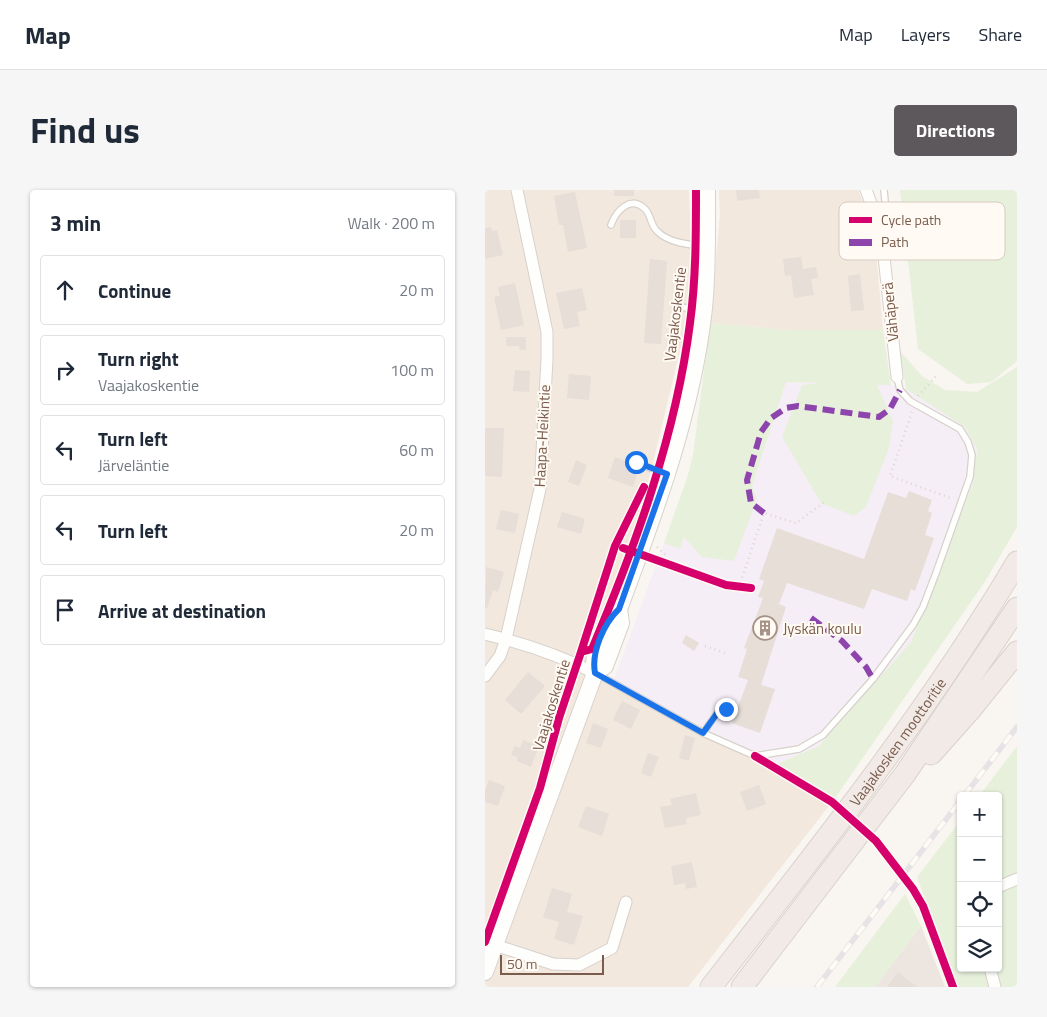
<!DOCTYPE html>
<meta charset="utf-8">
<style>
body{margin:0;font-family:"Titillium Web",sans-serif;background:#f6f6f7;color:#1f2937}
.controls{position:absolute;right:15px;bottom:15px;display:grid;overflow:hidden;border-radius:5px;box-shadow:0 1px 4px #0004}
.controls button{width:45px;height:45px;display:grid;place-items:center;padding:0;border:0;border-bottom:1px solid #e0e1e3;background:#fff;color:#1f2937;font:25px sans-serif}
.scale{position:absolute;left:15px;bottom:12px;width:104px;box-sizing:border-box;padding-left:5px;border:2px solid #7a5c4d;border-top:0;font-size:14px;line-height:18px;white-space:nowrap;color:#7a5c4d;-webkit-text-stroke:4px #fffaf3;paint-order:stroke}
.stop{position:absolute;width:15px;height:15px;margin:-11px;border:4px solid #1a73e8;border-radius:50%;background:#fff}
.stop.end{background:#1a73e8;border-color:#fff;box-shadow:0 1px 5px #0008}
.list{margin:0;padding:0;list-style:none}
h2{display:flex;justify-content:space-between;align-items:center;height:65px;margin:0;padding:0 20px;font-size:21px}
h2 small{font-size:16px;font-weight:400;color:#747a83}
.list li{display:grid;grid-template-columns:32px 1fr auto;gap:15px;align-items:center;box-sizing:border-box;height:70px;margin:0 10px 10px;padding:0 10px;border:1px solid #e0e1e3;border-radius:5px}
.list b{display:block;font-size:19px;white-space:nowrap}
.list p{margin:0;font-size:16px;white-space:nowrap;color:#747a83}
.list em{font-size:16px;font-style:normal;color:#747a83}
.icon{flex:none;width:28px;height:28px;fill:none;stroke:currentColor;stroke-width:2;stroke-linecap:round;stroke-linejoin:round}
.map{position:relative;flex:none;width:532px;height:797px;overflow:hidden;border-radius:5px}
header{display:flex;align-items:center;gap:30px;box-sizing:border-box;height:70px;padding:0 25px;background:#fff;border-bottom:1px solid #e0e1e3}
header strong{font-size:24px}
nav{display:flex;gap:28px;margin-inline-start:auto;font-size:18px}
.intro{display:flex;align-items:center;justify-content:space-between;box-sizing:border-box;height:120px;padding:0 30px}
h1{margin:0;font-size:35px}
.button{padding:12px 22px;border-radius:5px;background:#5c585b;color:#fff;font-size:18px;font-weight:700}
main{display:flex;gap:30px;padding:0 30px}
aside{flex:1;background:#fff;border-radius:5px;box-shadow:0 1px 4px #0004}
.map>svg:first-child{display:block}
.residential{fill:#f2e8de}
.industrial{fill:#ede5e0}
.education{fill:#f6eef6}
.green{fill:#e7f0db}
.building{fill:#e6ded7}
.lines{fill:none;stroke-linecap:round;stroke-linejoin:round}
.service-casing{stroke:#d7d1cb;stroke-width:8}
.minor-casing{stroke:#d7d1cb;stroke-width:13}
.secondary-casing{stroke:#d9d2cb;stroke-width:18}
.motorway-casing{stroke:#dad1cc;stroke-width:23}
.path{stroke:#dcd5d0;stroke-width:2.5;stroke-dasharray:1 4;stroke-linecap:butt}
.service{stroke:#fefefd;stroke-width:5.5}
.minor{stroke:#fefefd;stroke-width:11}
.secondary{stroke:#fefefd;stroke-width:16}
.motorway{stroke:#f2eae7;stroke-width:21}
.rail-casing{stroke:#e6e3e7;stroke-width:5.5}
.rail{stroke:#fffaf3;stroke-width:4;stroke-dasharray:11;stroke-linecap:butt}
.quiet{stroke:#8e44ad;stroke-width:6;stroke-dasharray:12 6;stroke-linecap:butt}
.cycleway-casing{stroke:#fffaf3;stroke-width:11}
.cycleway{stroke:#d6006c;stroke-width:8}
.route{stroke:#1a73e8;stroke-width:6}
.labels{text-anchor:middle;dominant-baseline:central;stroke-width:4;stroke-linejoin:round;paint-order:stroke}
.street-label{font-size:15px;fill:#7a5c4d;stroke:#fffaf3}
.poi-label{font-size:15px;fill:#7a5c4d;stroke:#fffaf3;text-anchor:start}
.key{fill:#fffaf3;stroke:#d7cbc1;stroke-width:1}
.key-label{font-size:14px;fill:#7a5c4d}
</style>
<header>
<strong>Map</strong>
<nav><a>Map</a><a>Layers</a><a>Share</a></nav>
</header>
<div class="intro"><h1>Find us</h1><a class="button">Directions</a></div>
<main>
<aside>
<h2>3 min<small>Walk · 200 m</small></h2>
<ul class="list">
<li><svg class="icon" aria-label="ahead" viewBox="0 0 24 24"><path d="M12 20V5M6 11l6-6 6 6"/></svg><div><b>Continue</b></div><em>20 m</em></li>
<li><svg class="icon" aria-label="right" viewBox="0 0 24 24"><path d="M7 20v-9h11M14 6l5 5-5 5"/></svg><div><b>Turn right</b><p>Vaajakoskentie</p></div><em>100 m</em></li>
<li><svg class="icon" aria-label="left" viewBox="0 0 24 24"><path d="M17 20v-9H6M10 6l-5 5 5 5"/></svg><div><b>Turn left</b><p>Järveläntie</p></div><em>60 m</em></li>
<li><svg class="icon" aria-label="left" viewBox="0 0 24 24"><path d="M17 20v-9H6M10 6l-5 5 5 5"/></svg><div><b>Turn left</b></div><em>20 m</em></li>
<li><svg class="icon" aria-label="arrive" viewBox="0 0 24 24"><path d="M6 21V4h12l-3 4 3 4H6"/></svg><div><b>Arrive at destination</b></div></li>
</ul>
</aside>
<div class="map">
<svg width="532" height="797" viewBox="0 0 532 797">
<rect width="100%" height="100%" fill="#f9f5f0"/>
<path class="residential" d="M0,0h204l2,57 -5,79 -84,347 233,125 -147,189h-203z
M234,0h139l16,40 9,100h-96l-77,-7 10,-108z"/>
<path class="industrial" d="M436,736l24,61h-70z"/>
<path class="education" d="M301,192l105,3 15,4 59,37 12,23 -4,34 -62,159 -92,104 -45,19 -160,-85 50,-137 16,6 22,-62 50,-1z"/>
<path class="green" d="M415,0h117v171l-26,21 -24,2 -49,-35z
M225,133l77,7h96l8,55h-14l16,36 -4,27 -23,59 -12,9 -33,-13 -39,-66 20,-52 20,-2 -36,-1 -34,104 5,13 -23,62 -32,-4 -18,-20 -4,12 -16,-6 23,-65 6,-23z
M415,161l22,25 23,14 32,2 40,-25v160l-31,53 -151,218 -61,-33 45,-19 92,-104 62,-159 4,-34 -12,-22 -59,-38z
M532,556v241h-59l-41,-110 44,-57v148h37v-172h-19z
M420,704l16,32 -46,61h-40z"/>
<path class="building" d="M129,0h20v6h-20z
M251,0h23l1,8 -23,3z
M90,2l12,56 -19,4 -5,-27h-4l-5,-29z
M135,30h16v18h-16z
M6,37l1,4 5,-1 6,25 -18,4v-31z
M316,67l2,12 13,-2 2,11 -7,1 3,16 -20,3 -3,-23 -6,1 -2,-17z
M165,69l17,2 -6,83 -17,-1z
M375,84l4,36 -13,1 -3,-35z
M30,93l9,42 -23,5 -7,-33 6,-1 -2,-9z
M97,98l5,22 -10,2 3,14 -16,3 -8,-36z
M21,147h20v13h-6l-1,-4h-13z
M30,180l15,1 -1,21 -16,-1z
M84,184l22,2 -2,24 -22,-2z
M0,238h19l-2,49 -17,-1z
M130,267l24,10 -6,20 -25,-9z
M91,270l11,5 -8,21 -11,-4z
M424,301l23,9 -4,11 4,2 -7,22 9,3 -19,53 -4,-2 -4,12 -35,-12 -8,20 -77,-26 -8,21 7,3 -25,78 14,4 -15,44 -28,-10 16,-43 -10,-3 9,-28 -3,-1 19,-50 -5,-1 6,-16 -5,-2 18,-51 87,31 24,-67 18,6z
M16,320l18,4 -4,19 -19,-4z
M77,322l23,7 -4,15 -24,-7z
M1,377l18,5 -6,20 -5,-2 -6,18h-2z
M201,445l13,8 -5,8 -12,-8z
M43,482l17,14 -24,28 -16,-14z
M137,511l18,9 -9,19 -18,-9z
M108,533l15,6 -7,19 -15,-5z
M200,545l10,3 -6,23 -10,-3z
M38,550l16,6 -8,21 -14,-6v-4l-6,-2 4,-9 5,2z
M163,563l11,4 -8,20 -10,-4z
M4,590l16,6 -7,20 -13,-4v-11z
M274,595l7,19 -19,7 -7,-19z
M211,603l5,22 -15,3 1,6 -22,4 -5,-21 12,-2 -2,-6z
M101,616l23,8 -7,22 -24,-9z
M207,672l5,25 -11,2 -1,-6 -11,2 -3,-19z
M67,698l20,6 -5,18 16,4 -9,29 -20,-6 5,-17 -16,-5z
M413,782l19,15h-30z"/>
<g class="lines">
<g class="service-casing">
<path id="service" d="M392,25l9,-3 -2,-22
M126,35c5,-14 20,-31 35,-15 5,6 5,16 11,21 10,11 33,15 48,14
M192,117l24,2
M151,273l29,10
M112,484l106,59 52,23 44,-7 24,-14 50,-56 40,-54 10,-18 13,-34 34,-96 2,-22 -4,-13 -8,-13 -50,-28 -10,-11 -3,-13
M218,543l15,-21 8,-3"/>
</g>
<g class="minor-casing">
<path id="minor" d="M381,0l15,39 16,148
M0,444c38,9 76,22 110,39
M0,486l15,-20 6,-17 34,-150 7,-130v-27l-30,-142
M513,697l19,-8
M10,755l58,19 26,1 33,-17 14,-46
M505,778l5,19"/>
</g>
<g class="secondary-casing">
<path id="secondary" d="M110,483l10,-7 16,-43 -2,-14
M0,782l110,-299c-4,-21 9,-50 24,-64 36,-96 74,-198 85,-301 4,-39 3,-79 3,-118"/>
</g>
<g class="motorway-casing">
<g id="motorway">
<path d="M446,564l40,-45 46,-57"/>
<path id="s1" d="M226,797c107,-137 217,-275 306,-425"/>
<path d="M257,797l163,-213 112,-166"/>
</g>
</g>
<path class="path" d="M433,206l20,-22
M427,222l-22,64 63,23
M172,357l9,8 -3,7
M254,397l25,-74 32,10 30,-22
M220,456l20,7"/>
<use href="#service" class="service"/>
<use href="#minor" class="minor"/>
<use href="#secondary" class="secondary"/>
<use href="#motorway" class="motorway"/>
<g class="rail-casing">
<path id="rail" d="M479,606l53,-69
M332,797l144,-187"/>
</g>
<use href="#rail" class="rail"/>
<path class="quiet" d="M279,323l-13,-10 -4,-23 14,-48 10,-14 15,-10 12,-2 81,11 11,-8 10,-19
M326,428l31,23 24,26 7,12"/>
<g class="cycleway-casing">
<path id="cycleway" d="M138,358l103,37 25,3
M96,462l34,-106 29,-59
M270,566l77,46 44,39 37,48 10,17 30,81
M0,752l55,-154 19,-70 22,-66 11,-3c44,-104 84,-215 98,-326 6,-44 6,-89 6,-133"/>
</g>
<use href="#cycleway" class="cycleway"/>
</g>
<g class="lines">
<path class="route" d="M151,272l31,12 -48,135c-15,14 -28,43 -24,64l108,60 15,-21 8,-3"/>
</g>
<defs>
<g id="building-ring" transform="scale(1.25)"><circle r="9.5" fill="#fffaf3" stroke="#a69286" stroke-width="1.5"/><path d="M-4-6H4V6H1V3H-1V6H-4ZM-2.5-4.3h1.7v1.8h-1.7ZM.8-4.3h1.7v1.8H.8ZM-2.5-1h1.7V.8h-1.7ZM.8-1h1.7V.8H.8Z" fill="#a69286"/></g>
</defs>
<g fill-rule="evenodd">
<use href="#building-ring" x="280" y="438"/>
</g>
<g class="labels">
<g class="street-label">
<text transform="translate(405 122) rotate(-96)">Vähäperä</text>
<text transform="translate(190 124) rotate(-83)">Vaajakoskentie</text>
<text transform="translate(57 246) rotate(-87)">Haapa-Heikintie</text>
<text transform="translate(66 515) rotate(-73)">Vaajakoskentie</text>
<text stroke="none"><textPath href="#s1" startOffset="308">Vaajakosken moottoritie</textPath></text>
</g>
<g class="poi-label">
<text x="298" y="438">Jyskän koulu</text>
</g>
</g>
<rect x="354" y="12" width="166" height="58" rx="8" class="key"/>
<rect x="364" y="27" width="23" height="6" fill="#d6006c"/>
<rect x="364" y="49" width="23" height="7" fill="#8e44ad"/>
<g class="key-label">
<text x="396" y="35">Cycle path</text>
<text x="396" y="57">Path</text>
</g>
</svg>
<div class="controls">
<button>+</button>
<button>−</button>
<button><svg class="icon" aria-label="locate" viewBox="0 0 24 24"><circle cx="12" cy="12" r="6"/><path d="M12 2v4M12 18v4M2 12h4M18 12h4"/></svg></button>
<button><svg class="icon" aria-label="layers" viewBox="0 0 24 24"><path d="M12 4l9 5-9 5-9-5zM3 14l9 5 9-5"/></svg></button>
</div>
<div class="scale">50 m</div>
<div class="stop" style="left:151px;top:272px"></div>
<div class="stop end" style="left:241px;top:519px"></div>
</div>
</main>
